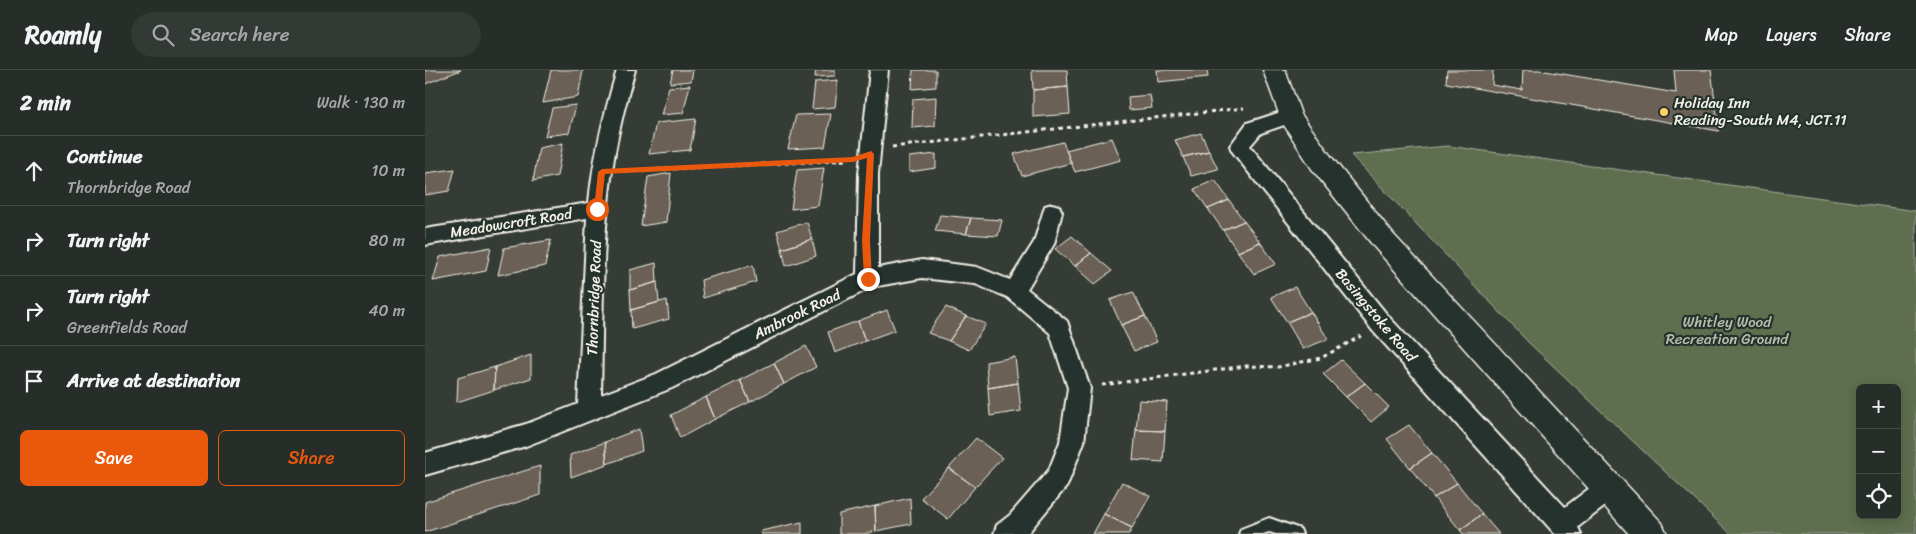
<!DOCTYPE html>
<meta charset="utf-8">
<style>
body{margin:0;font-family:Sriracha,sans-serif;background:#333934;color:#f1f3f6}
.controls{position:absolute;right:15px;bottom:15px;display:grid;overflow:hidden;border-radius:8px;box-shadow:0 2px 12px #0003}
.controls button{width:45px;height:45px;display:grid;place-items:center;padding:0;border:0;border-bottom:1px solid #434945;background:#272d28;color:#f1f3f6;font:25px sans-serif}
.stop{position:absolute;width:15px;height:15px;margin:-11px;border:4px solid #ea580c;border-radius:50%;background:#fff}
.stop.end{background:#ea580c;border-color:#fff;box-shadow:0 1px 5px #0008}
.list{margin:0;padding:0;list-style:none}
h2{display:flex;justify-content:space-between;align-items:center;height:65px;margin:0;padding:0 20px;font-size:21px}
h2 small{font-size:16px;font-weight:400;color:#a4a8a8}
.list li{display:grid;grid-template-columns:32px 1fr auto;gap:15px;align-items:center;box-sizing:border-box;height:70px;padding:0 20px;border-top:1px solid #434945}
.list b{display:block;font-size:19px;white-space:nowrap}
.list p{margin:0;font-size:16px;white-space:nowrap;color:#a4a8a8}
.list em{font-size:16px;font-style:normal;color:#a4a8a8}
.actions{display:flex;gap:10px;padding:15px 20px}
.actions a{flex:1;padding:11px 0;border:1px solid #ea580c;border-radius:8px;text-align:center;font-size:18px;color:#ea580c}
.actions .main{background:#ea580c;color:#fff}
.icon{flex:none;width:28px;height:28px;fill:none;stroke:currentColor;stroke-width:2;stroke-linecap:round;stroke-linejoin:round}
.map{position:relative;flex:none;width:1491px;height:464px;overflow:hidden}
header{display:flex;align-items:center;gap:30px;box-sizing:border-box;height:70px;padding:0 25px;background:#272d28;border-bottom:1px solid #434945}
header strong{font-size:24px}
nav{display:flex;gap:28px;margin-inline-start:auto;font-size:18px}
.search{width:350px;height:45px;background:#333934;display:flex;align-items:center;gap:12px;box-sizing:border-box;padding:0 18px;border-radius:28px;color:#a4a8a8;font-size:19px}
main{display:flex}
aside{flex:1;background:#272d28}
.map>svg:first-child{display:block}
.green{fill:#5e6e50;stroke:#a9b09c;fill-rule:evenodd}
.building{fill:#6b6055;stroke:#f4f1e8}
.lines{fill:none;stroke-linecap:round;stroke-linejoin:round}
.lane-casing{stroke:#f4f1e8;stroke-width:4}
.street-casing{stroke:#f4f1e8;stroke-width:4}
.secondary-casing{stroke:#f4f1e8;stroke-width:3}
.path{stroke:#f4f1e8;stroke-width:3;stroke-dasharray:4 4;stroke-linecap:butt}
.lane{fill:#26332d;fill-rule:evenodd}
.street{fill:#26332d;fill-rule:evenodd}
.secondary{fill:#26332d;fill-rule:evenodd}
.route{fill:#ea580c}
.poi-dot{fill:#ffd166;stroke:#26332d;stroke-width:2}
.labels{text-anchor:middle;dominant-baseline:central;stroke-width:4.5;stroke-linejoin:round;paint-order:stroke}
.poi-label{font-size:15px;fill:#f4f1e8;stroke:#26332d;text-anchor:start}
.street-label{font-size:15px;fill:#f4f1e8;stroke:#26332d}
.park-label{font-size:15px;fill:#b8bdab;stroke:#26332d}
</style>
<header>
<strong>Roamly</strong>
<div class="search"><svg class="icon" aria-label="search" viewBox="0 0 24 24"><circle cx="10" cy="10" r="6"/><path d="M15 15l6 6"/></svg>Search here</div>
<nav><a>Map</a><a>Layers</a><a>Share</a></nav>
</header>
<main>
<aside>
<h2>2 min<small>Walk · 130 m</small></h2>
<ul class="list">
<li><svg class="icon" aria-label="ahead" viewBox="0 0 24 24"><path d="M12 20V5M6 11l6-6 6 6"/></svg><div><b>Continue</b><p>Thornbridge Road</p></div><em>10 m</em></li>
<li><svg class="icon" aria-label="right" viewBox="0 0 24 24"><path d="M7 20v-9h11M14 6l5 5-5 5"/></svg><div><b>Turn right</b></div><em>80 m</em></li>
<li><svg class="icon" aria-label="right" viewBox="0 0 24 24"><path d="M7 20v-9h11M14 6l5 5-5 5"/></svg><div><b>Turn right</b><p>Greenfields Road</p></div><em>40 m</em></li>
<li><svg class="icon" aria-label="arrive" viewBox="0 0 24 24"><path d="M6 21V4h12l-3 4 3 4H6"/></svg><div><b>Arrive at destination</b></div></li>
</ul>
<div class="actions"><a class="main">Save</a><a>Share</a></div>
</aside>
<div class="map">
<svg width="1491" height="464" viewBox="0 0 1491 464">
<rect width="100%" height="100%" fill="#343c35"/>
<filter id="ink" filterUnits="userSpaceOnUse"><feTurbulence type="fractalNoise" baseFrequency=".02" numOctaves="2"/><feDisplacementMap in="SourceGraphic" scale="10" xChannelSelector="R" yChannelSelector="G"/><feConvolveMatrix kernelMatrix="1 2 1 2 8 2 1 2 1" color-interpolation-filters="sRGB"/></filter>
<g filter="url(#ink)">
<path class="green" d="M1023,76l468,65v323h-185l-203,-192 -177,-187zM1435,318h37v127h-37z"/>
<path class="building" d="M0,0h36l-36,14z
M126,0h32l-5,27 -35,6z
M248,0h20l-2,11 -21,2z
M391,0h19v6l-20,1z
M488,0h23v17l-24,2z
M607,0h35l1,17 -35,3z
M732,0h50l1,7 -50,5z
M1022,0h46l-1,15 30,5 1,-20h16l137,23 -2,-23h37l8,61 -273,-48z
M413,10l-3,27 -23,2 3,-27z
M265,15l-7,28 -22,2 8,-28z
M643,17l2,27 -37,3v-27z
M725,25l2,13 -23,2 -1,-13z
M511,27l-1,29 -23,2 1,-29z
M151,35l-7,28 -24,3 7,-28z
M406,44l-6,33 -37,2 8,-34z
M271,49l-6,31 -41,4 7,-31z
M776,63l8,18 -26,6 -8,-17z
M687,68l9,22 -46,12 -9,-22z
M638,72l8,21 -49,13 -8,-22z
M138,73l-6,33 -24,5 6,-33z
M784,81l9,18 -27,7 -8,-19z
M511,84v14l-27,4v-15z
M399,98l-6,38 -27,3 6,-39z
M30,99l-6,22 -24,4v-22z
M246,103l-5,49 -25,4 7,-49z
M790,110l14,20 -21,9 -14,-20z
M804,130l15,21 -21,9 -15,-21z
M515,145l31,3 -5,16 -31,-3z
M546,148l31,2 -4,16 -32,-2z
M819,151l16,21 -22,10 -15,-22z
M382,152l5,17 -30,10 -5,-18z
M647,166l19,17 -16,13 -20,-17z
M387,169l4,17 -30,10 -4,-17z
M126,170l-6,26 -47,9 6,-27z
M835,172l16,22 -22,10 -16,-22z
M66,177l-5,24 -53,10 7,-24z
M666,183l21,18 -17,13 -20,-18z
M231,193l1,19 -27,8v-20z
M328,195l3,17 -53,16 -2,-18z
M232,212l2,20 -28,8 -1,-20z
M870,217l16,25 -24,10 -16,-25z
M708,222l12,24 -24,9 -11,-25z
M242,230l2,19 -37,10 -1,-19z
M521,237l20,9 -17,25 -21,-8z
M462,240l8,20 -30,11 -7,-20z
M886,242l17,27 -25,10 -16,-27z
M541,246l20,8 -17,26 -20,-9z
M720,246l12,26 -23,9 -13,-26z
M433,251l7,20 -30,12 -7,-21z
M381,276l10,21 -32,17 -10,-21z
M106,285v23l-37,12 1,-23z
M590,287l3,26 -30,5 -2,-26z
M916,290l24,23 -19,14 -23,-23z
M349,293l10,21 -34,18 -10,-22z
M70,297l-1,23 -37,12 1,-24z
M315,310l10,22 -35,17 -9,-22z
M593,313l3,28 -31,5 -2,-28z
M940,313l24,24 -18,15 -25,-25z
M281,327l9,22 -35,19 -9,-23z
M714,330l28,2 -2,29 -29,-1z
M984,355l23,28 -22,15 -23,-29z
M214,359l3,22 -35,13 -2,-22z
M711,360l29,1 -2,31 -30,-2z
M551,368l26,20 -27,29 -26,-19z
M180,372l2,22 -36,13 -1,-22z
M1007,383l25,30 -23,15 -24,-30z
M115,396v29l-115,37v-30z
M524,398l26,19 -27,32 -27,-21z
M697,412l28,14 -18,32 -28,-14z
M1032,413l25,31 -22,16 -26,-32z
M485,428l1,26 -35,7 -1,-25z
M450,436l1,25 -12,3h-25v-20z
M679,444l28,14 -3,6h-36z
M1057,444l17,20h-36l-3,-4z
M377,452v12h-41v-3z"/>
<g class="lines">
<g class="lane-casing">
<path id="lane" d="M844,448l31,11 2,5h-26l-7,-2 -6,2h-24l2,-5z"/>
</g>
<g class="street-casing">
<path id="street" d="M192,0h18c-8,27 -15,54 -20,82 -14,80 -12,162 -14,243l55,-21 201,-100 2,-100 11,-104h18l-10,104v94l44,-8 55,7 33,13 24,-38 11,-36 7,-2 7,2 3,6 -8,32 -27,45 40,32 23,67 -6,54 -17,44 -39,47 -34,1 3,-9 13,-10 39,-45 11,-28 8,-54 -18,-55 -43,-36 -32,-13 -53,-6 -50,9 -200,101 -146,58 -101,29v-22l101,-29 52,-20 9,-186 -162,27v-16l164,-26c4,-46 15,-89 28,-133z
M865,39l6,2 3,5 -3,5 -35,12 -11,13 139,171 176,190 34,-26 9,-4 9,4 3,8 -3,8 -39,30 3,7h-26l-182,-203 -141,-180 -2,-5 17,-23z"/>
</g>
<g class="secondary-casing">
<path id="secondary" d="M838,0h22l16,44 29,41 63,79 269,289 5,11h-38l-254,-286 -63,-79 -30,-47z"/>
</g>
<path class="path" d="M467,77l352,-39
M200,101l223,-11
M677,315l144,-19 32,1 43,-9 40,-22"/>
<use href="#lane" class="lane"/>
<use href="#street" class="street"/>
<use href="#secondary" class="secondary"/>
</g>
</g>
<path class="route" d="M446,81l3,3 -4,86 2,39 -4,3 -4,-3 -2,-39 5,-82 -14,4 -248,12 -4,35 -4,3 -3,-3 4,-37 4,-3 251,-12z"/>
<circle class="poi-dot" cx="1239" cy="42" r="5"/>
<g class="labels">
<g class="poi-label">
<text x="1249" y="33">Holiday Inn<tspan x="1249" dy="17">Reading-South M4, JCT.11</tspan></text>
</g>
<g class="street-label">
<text transform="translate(86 153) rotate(-9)">Meadowcroft Road</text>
<text transform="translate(169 228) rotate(-88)">Thornbridge Road</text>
<text transform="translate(372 244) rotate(-26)">Ambrook Road</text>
<text transform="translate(951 245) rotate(50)">Basingstoke Road</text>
</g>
<g class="park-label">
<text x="1302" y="252">Whitley Wood<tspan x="1302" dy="17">Recreation Ground</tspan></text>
</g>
</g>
</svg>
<div class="controls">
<button>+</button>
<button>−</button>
<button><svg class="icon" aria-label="locate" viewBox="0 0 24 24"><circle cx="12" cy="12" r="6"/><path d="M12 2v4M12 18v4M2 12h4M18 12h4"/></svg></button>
</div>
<div class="stop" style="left:172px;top:139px"></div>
<div class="stop end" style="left:443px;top:209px"></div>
</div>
</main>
